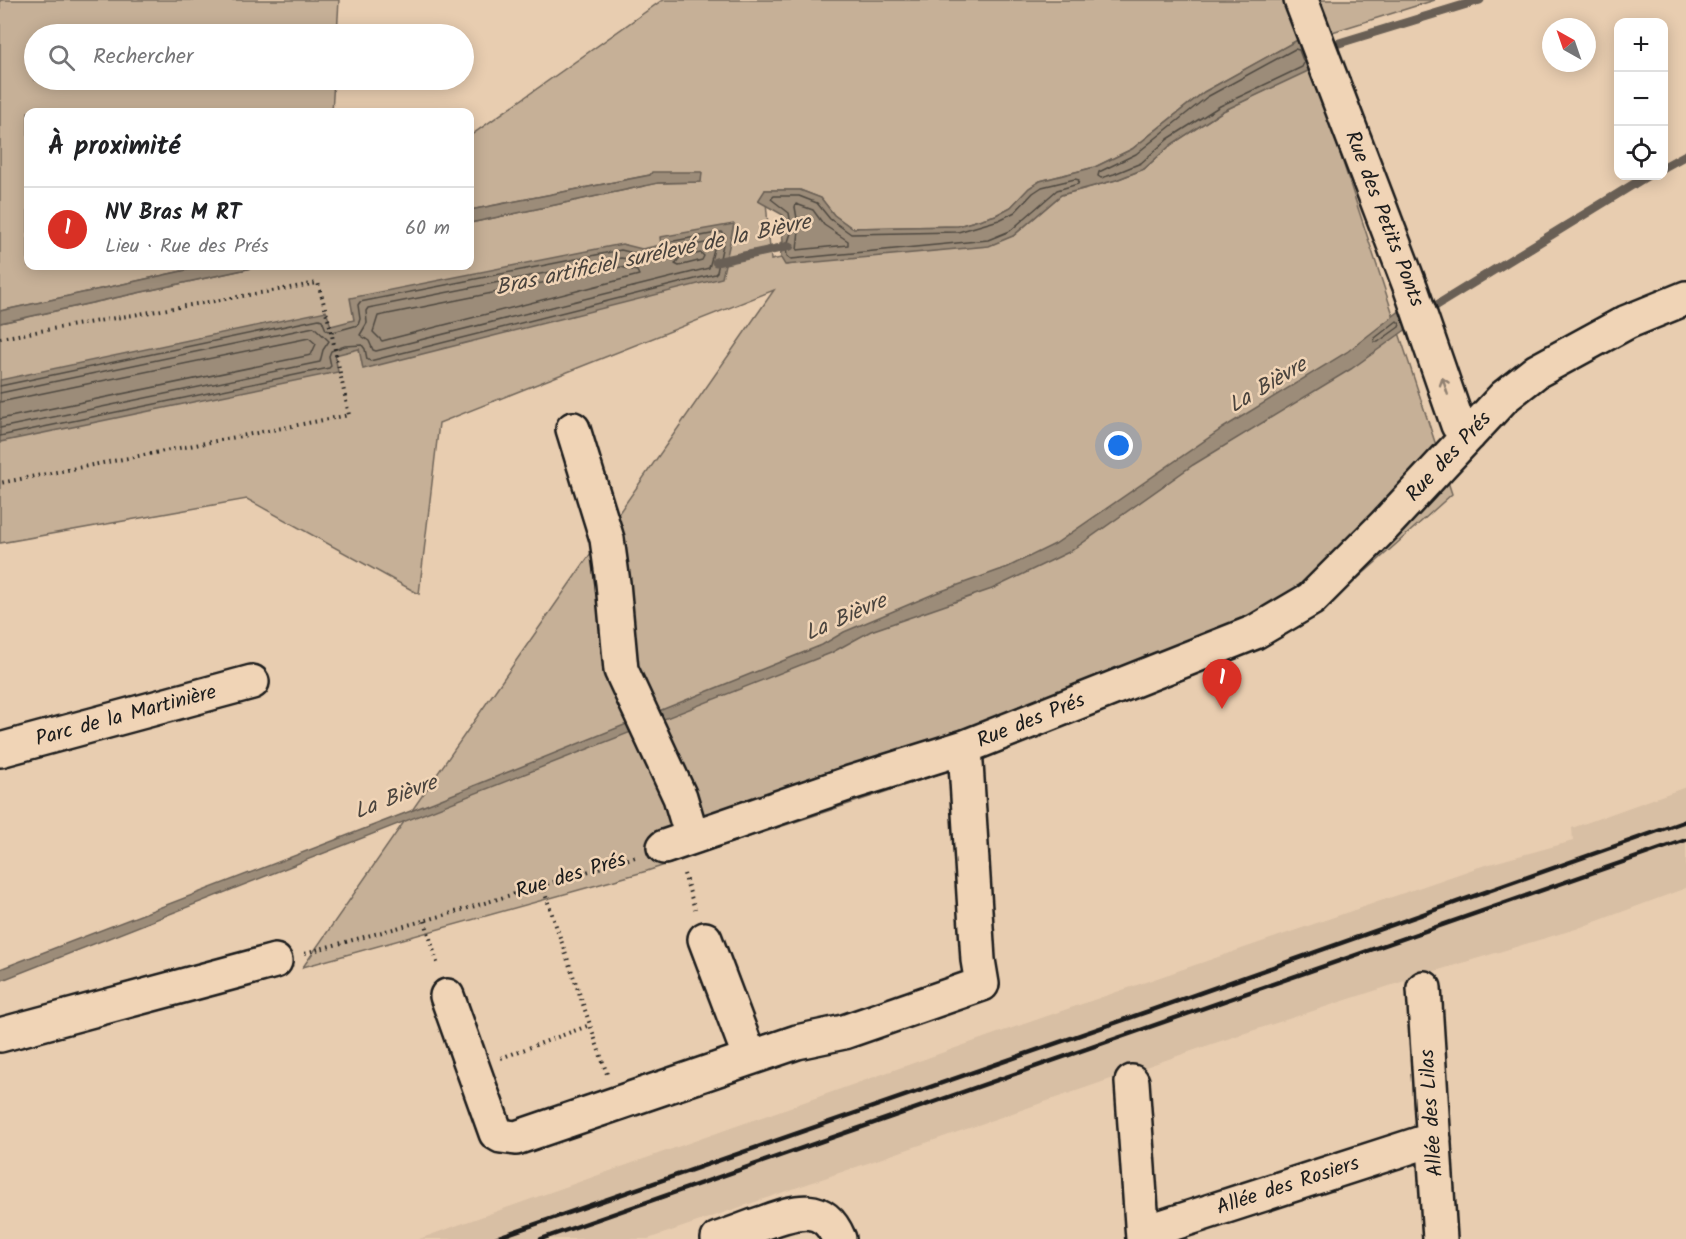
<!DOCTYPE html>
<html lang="fr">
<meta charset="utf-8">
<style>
body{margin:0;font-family:Kalam,sans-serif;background:#f2f2f2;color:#202124}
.controls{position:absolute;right:18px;top:18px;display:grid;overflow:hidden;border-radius:12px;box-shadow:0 3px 15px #0003}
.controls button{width:54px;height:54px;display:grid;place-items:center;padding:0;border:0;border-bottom:2px solid #e0e0e0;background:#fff;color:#202124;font:30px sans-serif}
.compass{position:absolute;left:1542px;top:18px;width:54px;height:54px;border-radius:50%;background:#fff;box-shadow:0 3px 15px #0003;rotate:320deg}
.you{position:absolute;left:1119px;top:446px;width:21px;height:21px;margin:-15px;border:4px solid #fff;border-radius:50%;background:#1a73e8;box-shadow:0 0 0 9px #1a73e833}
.badge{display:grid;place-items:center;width:39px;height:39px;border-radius:50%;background:#d93025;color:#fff;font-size:20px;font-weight:700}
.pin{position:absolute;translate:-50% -50px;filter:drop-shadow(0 2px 3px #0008)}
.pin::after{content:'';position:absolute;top:32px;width:21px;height:18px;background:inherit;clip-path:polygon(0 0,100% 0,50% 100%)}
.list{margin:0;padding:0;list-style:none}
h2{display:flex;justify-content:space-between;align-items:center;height:78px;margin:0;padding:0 24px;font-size:26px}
h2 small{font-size:20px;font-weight:400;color:#757577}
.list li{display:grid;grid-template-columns:39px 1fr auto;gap:18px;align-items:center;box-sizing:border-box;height:84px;padding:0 24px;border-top:2px solid #e0e0e0}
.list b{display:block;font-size:22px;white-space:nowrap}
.list p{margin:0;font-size:20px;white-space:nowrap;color:#757577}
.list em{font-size:20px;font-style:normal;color:#757577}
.icon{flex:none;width:33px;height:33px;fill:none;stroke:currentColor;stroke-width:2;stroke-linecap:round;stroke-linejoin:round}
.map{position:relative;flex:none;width:1686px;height:1239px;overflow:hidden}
.search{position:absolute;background:#fff;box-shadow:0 3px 15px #0003;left:24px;top:24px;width:450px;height:66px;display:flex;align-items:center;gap:15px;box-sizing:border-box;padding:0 21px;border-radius:33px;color:#757577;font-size:22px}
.panel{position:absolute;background:#fff;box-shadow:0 3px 15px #0003;left:24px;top:108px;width:450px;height:162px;border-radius:12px}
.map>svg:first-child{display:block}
.built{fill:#d8bfa4}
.green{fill:#c6b097;stroke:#71665a;stroke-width:1.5}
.water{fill:#9c8c79;stroke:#695f54;stroke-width:1.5}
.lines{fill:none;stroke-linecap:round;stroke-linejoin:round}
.shore{stroke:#4f4941;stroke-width:1.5}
.stream{stroke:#695f54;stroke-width:9}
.minor-casing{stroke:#1c1c1c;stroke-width:38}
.path{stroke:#1c1c1c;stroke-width:4;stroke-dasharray:1.5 4.5;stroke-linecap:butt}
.minor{stroke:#f0d4b6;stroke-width:33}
.rail{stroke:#1c1c1c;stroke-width:4.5}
.oneway{stroke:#918171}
.labels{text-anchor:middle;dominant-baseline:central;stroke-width:5;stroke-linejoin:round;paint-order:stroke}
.street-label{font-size:21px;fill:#1c1c1c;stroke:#f0d4b6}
.water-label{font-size:22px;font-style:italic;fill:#49433d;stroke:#f0d4b6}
</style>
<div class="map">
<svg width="1686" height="1239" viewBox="0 0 1686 1239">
<rect width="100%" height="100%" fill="#e8cdb0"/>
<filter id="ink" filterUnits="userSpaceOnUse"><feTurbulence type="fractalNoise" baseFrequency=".0167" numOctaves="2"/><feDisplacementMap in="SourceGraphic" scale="12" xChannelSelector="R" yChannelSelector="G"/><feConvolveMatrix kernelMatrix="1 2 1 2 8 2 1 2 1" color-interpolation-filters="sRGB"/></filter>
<g filter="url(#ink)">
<path class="built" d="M1686,787v101l-110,41 -144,43 -220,72 -564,195h-229l573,-204 487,-168 94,-26 -1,-13z"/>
<path class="green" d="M0,0h339l-2,34h-303v46h300l-2,32h-304v154h177l-205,45z
M665,0h770l-106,33 -28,5 -97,54 -72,57 -37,18 -55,14 -11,7 -18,19 -15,8 -38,11 -106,2 -18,-13 -13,-17 -21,-8h-35l6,70 10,-2 5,7 227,-29 48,-41 55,-15 28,-11 28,-25 51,-33 89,-43 140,426 -96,86 -86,59 -289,121 -334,111 -344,96 471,-677 -335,133 -20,171 -172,-95 -247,44v-220l261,-57h209v-43l188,-40 43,-1 -51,-7 -180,35v-74l191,-135z"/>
<path class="water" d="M1301,38l11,30 -4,3 -85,40 -51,33 -28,25 -28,11 -55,15 -48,41 -24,10 -204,19 -4,-7 -1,-15 3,-1 -1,-10h4l-3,-17 -25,-14 7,-11h35l21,8 13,17 18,13 106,-2 38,-11 15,-8 18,-19 11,-7 55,-14 37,-18 72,-57z
M652,172h50l-1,10 -43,1 -188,40v-13l180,-35z
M734,224l-12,54 -359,91 -4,-20 -24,6 3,17 -338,70v-62l326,-69 5,15 23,-6 -4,-22 272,-54 20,5 19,-4 -1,-8z
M205,266h56l-261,57v-12z
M1401,310l7,18 -4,3 -53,38 -158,96 -122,86 -79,38 -121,42 -40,22 -831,328v-12l434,-167 388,-157 22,-13 92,-39 72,-26 47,-23 168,-116 124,-76z"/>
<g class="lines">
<path class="shore" d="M1295,49l4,1 5,13 -2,4 -82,39 -52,33 -27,24 -27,11 -13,4 -3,-2 1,-4 37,-18 71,-57z
M1075,179l4,1 -1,4 -21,6 -47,41 -22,9 -197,19 -4,-3 -1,-8 6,-18 -3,-17 -18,-14 3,-3h25l18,7 13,16 21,15 107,-2 41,-12 16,-8 18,-19 9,-6z
M796,204l17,6 11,15 24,16v4l-51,5 2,-20 -4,-23z
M712,242l3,3 -6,23 -333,83 -3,-1 -4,-9 -9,-6 7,-12 -1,-12 2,-3 253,-50 24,4 21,-5 9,-9z
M701,253l3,3 -2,4 -23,6 -4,-2 5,-7z
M621,267l16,4 2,4 -257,66 -9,-9 5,-16z
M1397,321l3,3 -1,3 -21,15h-4l1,-4z
M0,386l319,-67 3,1 4,10 7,2 25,-7 2,-6 -2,-14 2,-3 261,-52 21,5 21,-5 6,-8 53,-10 3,3 -8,37 -2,2 -345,87 -3,-2 -2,-10 -3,-4 -17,1 -14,5 -2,5 2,10 -2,2 -329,68
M0,393l314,-66 15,14 -6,9 -3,12 -320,66
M0,402l309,-64 7,6 -5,11 -311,64"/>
<path class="stream" d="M1323,48l157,-48
M1664,167l22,-12
M716,262l74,-16
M1423,311l14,-6 210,-129"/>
<g class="minor-casing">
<path id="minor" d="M1301,0l110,289 47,136 11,10
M573,429l34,110 6,44 8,87 59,127 12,40
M0,750l252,-68
M664,847l186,-64 115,-36 290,-115 56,-33 73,-73 120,-129 33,-26 90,-49 59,-24
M705,939l45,119
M1424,988l16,251
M447,996l49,137 5,3 15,2 281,-96 47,-10 138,-48 -4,-24 -13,-213
M0,1035l275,-74
M1132,1082l11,157
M1143,1233l291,-94
M718,1239c15,-5 30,-11 45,-16 31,-11 60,-23 76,16"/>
</g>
<path class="path" d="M0,338l318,-55 12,43 19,89 -349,68
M684,874l11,35
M542,885l65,189
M425,921l13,45
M305,953l147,-40 183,-56
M501,1058l89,-33"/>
<use href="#minor" class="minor"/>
<path class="rail" d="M493,1239l656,-228 537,-190
M541,1239l1145,-399"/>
</g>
<defs><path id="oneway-shaft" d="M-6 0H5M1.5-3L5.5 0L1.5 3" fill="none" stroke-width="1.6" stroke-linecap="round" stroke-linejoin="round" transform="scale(1.5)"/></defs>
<use class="oneway" href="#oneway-shaft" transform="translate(1445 386) rotate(-108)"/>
</g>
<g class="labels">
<g class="street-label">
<text transform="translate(1384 219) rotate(69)">Rue des Petits Ponts</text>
<text transform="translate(1449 457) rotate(-47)">Rue des Prés</text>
<text transform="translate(126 716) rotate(-15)">Parc de la Martinière</text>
<text transform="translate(1031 721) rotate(-22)">Rue des Prés</text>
<text transform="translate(571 876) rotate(-17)">Rue des Prés</text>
<text transform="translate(1432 1113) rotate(-94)">Allée des Lilas</text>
<text transform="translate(1288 1186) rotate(-18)">Allée des Rosiers</text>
</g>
<g class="water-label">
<text transform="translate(653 256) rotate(-12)">Bras artificiel surélevé de la Bièvre</text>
<text transform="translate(1268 386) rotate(-31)">La Bièvre</text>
<text transform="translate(846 618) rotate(-24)">La Bièvre</text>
<text transform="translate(396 798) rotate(-21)">La Bièvre</text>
</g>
</g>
</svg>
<div class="controls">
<button>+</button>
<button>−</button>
<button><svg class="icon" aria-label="locate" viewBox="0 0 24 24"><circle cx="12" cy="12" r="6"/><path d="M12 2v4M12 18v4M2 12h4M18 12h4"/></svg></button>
</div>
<svg class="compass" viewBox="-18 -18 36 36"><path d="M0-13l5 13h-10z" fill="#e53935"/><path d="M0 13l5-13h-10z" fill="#757577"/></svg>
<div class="you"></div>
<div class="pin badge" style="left:1222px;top:709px">1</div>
<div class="search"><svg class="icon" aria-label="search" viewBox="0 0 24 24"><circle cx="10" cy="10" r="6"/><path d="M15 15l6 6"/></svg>Rechercher</div>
<section class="panel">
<h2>À proximité<small></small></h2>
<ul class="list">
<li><span class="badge">1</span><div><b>NV Bras M RT</b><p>Lieu · Rue des Prés</p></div><em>60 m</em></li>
</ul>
</section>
</div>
